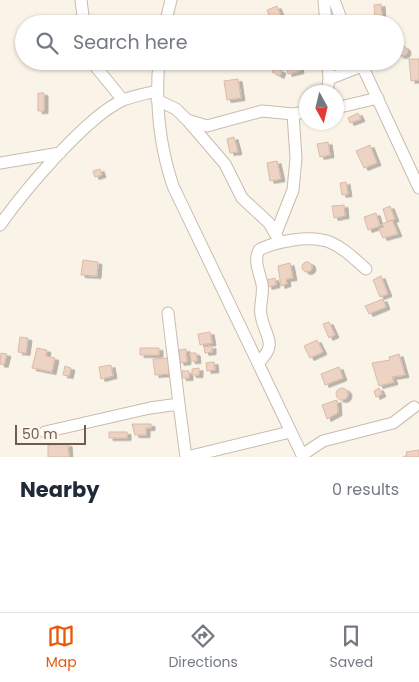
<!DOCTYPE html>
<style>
body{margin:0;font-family:Poppins,sans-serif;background:#f2f2f3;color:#1f2937}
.compass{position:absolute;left:299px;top:85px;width:45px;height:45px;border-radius:50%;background:#fff;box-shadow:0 1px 4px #0004;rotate:172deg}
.scale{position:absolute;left:15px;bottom:12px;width:71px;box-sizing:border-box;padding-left:5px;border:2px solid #715b4f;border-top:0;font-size:14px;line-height:18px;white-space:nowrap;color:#715b4f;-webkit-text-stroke:4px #fdf7ee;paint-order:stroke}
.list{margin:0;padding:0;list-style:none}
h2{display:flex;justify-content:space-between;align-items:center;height:65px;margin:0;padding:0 20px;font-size:21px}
h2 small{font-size:16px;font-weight:400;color:#747a83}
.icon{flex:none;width:28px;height:28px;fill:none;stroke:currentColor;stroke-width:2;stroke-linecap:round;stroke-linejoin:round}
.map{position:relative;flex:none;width:419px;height:457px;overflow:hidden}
.search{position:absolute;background:#fff;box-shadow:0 1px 4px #0004;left:15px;right:15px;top:15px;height:55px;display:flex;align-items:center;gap:12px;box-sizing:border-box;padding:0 18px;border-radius:28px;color:#747a83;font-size:19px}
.sheet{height:155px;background:#fff}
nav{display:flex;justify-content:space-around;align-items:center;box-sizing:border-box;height:70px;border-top:1px solid #e0e1e3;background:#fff;font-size:14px;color:#747a83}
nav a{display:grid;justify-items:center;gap:2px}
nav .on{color:#ea580c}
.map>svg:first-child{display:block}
.building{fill:#ecd3c3;stroke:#ddbaa5;filter:url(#shadow)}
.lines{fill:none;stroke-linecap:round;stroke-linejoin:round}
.minor-casing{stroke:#cbbbaf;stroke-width:13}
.minor{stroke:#fff;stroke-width:11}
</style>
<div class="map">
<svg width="419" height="457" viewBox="0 0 419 457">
<defs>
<filter id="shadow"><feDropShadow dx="4" dy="2.5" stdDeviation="0" flood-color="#0004"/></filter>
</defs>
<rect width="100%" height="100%" fill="#faf3e8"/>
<path class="building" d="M381,4l1,13 -7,1 -1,-13z
M277,6l5,12 -10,4 -5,-12z
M230,16l1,8h-21l-1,-5z
M397 51a5 5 0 1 1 10 0a5 5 0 1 1-10 0Z
M409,59h10v21l-8,1z
M291,61h7l2,10 -12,3 -1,-7 5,-1z
M274,67l8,4 -2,5 -8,-4z
M238,79l3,19 -14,2 -3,-19z
M38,93h6v18h-6z
M358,113l3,6 -11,4 -2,-5z
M234,137l4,15 -8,1 -3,-14z
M328,142l2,13 -10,2 -3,-13z
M370,145l7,18 -13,5 -8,-17z
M277,161l4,18 -11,2 -3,-18z
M100,169l2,6 -7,2 -2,-6z
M346,182l2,12 -6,1 -2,-12z
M344,205l1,11 -11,2 -2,-12z
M390,206l5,13 -8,3 -4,-13z
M376,213l4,13 -12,4 -4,-13z
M392,220l6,14 -15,4 -4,-9 5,-2 -2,-3z
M83,260l15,2 -1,14 -16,-1z
M302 267a5 5 0 1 1 10 0a5 5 0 1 1-10 0Z
M290,263l3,15 -7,1 1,5 -6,2 -3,-20z
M381,276l7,18 -8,3 -7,-17z
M275,278l1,7 -8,2 -1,-7z
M383,299l3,8 -17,7 -4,-8z
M329,322l6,13 -6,3 -6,-14z
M210,332l2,11 -12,2 -2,-11z
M20,337l8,1 -2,15 -8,-1z
M317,340l6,12 -13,6 -6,-12z
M212,346v6l-7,1 -1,-6z
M37,348l10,2 -1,6 9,2 -3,14 -20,-4z
M140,348h19v7h-19z
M186,349l1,13 -7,1 -1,-13z
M1,353l6,1 -3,11 -4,-1z
M190,353h6l1,8h-6z
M399,354l6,21 -13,2 2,5 -15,4 -7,-23 18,-3 -1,-3z
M168,358l1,16 -14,1 -2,-16z
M214,362l1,8 -8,1 -1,-8z
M111,365l2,11 -12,3 -2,-12z
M65,366l6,2 -2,8 -6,-1z
M339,367l4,11 -18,7 -4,-11z
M199,368v7h-7v-6z
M182,371h7v7h-7z
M336 394a6 6 0 1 1 12 0a6 6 0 1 1-12 0Z
M379,388l3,6 -6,3 -2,-6z
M337,400l1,13 -11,6 -5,-14z
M132,424h19v4h-5v7h-11z
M109,432h18v6h-18z
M68,444l1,13h-21v-12z
M419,450v7h-16l4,-2 -1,-3z"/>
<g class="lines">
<g class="minor-casing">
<path id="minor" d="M81,0l3,24
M324,0l2,24
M334,0l9,24
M165,24l6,-24
M91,61l32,39
M159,61c-4,44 0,83 14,125l130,271
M360,61l59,127
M329,79l33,-13
M327,92l2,-13 -1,-18
M157,100l19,9 11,11 20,6 55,-15 31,3 13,-2
M336,108l42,-10
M188,121l37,43 17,34 27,25 11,19
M0,163l60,-10
M0,225c24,-34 86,-108 123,-125 10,-4 22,-6 33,-9
M276,233l17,-43 3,-32 -3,-44
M168,313l11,91
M258,363c21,-20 7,-25 3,-48 -2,-10 3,-20 1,-31 -2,-10 -9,-24 -3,-34 10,-6 22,-8 34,-10 37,-5 46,5 73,29
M45,432l105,-24 29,-4 7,53
M302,455l21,-14 70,-18 21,-16
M187,457l103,-25"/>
</g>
<use href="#minor" class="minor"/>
</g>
</svg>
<svg class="compass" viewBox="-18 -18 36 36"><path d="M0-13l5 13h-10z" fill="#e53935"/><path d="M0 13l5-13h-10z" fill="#747a83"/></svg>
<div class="scale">50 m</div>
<div class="search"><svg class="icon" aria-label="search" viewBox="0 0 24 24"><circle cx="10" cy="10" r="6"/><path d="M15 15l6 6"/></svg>Search here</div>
</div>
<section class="sheet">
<h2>Nearby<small>0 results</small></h2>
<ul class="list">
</ul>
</section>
<nav>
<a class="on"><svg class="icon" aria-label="map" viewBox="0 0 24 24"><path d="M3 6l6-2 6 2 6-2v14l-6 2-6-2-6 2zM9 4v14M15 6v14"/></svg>Map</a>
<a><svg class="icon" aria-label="directions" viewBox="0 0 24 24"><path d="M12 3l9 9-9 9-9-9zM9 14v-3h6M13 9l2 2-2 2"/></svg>Directions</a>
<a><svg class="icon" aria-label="saved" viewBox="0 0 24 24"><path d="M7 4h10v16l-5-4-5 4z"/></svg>Saved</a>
</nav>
